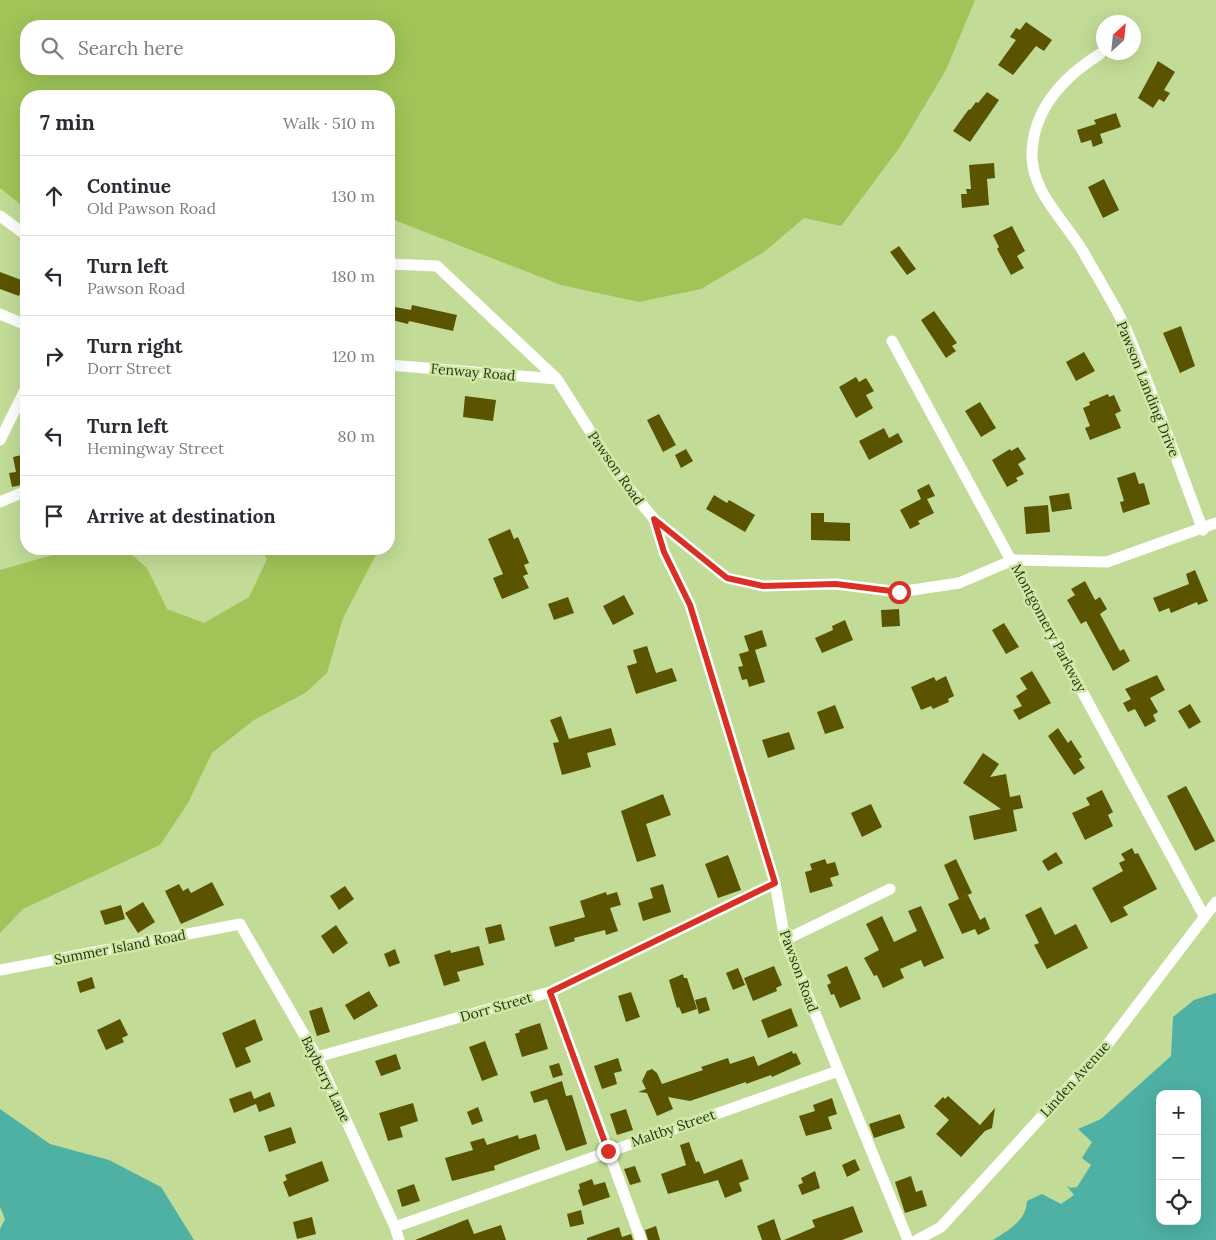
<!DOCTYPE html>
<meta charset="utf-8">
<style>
body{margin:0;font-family:Lora,serif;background:#f2f2f3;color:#2b2b33}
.controls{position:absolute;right:15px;bottom:15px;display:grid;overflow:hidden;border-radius:10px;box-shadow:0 5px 20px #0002}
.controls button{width:45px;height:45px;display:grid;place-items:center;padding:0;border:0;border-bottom:1px solid #e1e1e2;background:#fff;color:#2b2b33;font:25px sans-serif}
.compass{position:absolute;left:1096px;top:15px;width:45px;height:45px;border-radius:50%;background:#fff;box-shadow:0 5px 20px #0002;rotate:27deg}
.stop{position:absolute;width:15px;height:15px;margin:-11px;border:4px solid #d93025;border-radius:50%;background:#fff}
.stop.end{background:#d93025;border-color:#fff;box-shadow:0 1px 5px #0008}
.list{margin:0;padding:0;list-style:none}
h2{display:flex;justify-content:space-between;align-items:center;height:65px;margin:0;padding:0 20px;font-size:21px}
h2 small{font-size:16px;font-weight:400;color:#7c7c81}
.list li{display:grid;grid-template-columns:32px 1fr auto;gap:15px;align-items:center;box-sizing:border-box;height:80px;padding:0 20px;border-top:1px solid #e1e1e2}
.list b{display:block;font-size:19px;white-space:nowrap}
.list p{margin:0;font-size:16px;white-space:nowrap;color:#7c7c81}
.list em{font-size:16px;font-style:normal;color:#7c7c81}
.icon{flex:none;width:28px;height:28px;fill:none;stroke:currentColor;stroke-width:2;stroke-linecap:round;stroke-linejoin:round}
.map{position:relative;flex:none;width:1216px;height:1240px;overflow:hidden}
.search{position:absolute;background:#fff;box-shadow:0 5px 20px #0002;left:20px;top:20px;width:375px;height:55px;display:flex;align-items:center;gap:12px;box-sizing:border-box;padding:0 18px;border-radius:20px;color:#7c7c81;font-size:19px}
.panel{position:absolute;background:#fff;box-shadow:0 5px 20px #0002;left:20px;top:90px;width:375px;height:465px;border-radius:20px}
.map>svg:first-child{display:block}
.green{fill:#a0c458;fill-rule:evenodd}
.water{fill:#4fb0a4;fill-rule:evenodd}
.building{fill:#5a5400}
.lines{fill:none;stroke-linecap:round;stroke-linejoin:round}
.minor{stroke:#fff;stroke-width:11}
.route{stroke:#d93025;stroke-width:6}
.labels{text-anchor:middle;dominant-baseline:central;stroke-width:5;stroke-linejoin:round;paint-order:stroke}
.street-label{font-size:14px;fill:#293317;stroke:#cfe9a4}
</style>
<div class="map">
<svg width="1216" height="1240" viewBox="0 0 1216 1240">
<rect width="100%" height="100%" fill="#c2dc97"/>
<path class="green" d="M0,0h975l-29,70 -46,77 -59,79 -37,-8 -40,34 -63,37 -62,13 -78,-17 -172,-67v-122h-363v113l-26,-21zM26,26h363v43h-363z
M125,549l22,19 20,41 37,14 45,-26 18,-38 -6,-10h118l-36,69 -16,55 -22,20 -51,27 -42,33 -24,50 -28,42 -137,64 -23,24v-363l67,-19z"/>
<path class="water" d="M1216,993v247h-223c16,-10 33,-19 34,-39l15,-7 19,10 13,-9 -7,-9 4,2 6,-1 14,-22 -9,-7 10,-16 -14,-13 23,-10 70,-63 2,-39 21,-17zM1160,1094h37v127h-37z
M0,1109l50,35 59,16 52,27 33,53h-194v-11l5,-10 -5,-12z"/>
<path class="building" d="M1026,22l26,18 -8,11 -8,-5 -23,29 -15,-10 18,-25 -6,-3 6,-9 4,2z
M1158,61l17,11 -11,18 6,3 -6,9 -5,-3 -6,9 -15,-10z
M987,92l12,8 -29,42 -17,-11 16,-22 1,1 6,-8 2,1z
M1116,113l5,14 -21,7 3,9 -10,4 -2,-7 -10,3 -4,-13 19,-6 -2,-4z
M994,163l1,15 -8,1 2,26 -27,3 -1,-14h6l-1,-5h5l-2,-24z
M1104,179l15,31 -16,8 -15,-31z
M1012,226l13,25 -8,5 7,12 -13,7 -14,-26 2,-2 -6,-12z
M899,246l17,23 -9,6 -17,-23z
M0,272l24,9 -5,15 -19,-7z
M412,305l45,10 -4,16 -44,-10 -1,3 -16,-4 3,-13 16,3z
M934,311l23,32 -5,3 4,5 -10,7 -25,-38z
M1181,326l14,40 -15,7 -17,-40z
M1084,352l11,19 -19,10 -10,-19z
M856,377l3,5 7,-4 8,13 -8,4 7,13 -17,10 -17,-31z
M1108,394l1,3 5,-2 7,16 -6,3 6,14 -31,12 -5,-12 5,-2 -7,-18 7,-3 -1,-3z
M465,396l31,4 -3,21 -30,-4z
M980,402l16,26 -15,9 -16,-26z
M659,414l17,31 -13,7 -16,-32z
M884,428l5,10 9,-5 5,9 -34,18 -10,-19z
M1018,447l8,12 -8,5 6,10 -8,4 2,3 -11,6 -15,-27 18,-11 1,2z
M686,449l7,12 -12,7 -6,-13z
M26,454v30l-14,3 -3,-14 7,-1 -3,-15z
M1135,472l4,12 5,-1 6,21 -27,9 -3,-11 4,-1 -7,-23z
M929,484l6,12 -8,3 7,14 -16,8 2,3 -10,5 -10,-19 21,-11 -4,-9z
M1069,493l3,16 -20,3 -3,-16z
M714,495l13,8 2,-3 26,15 -10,17 -39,-23z
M1048,505l2,27 -24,2 -2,-27z
M811,513h13v9l26,1v18l-39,-1z
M510,529l4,10 4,-2 11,26 -5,2 4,9 -5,2 6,12 -27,11 -9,-21 10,-4 -15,-35z
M1195,570l13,31 -10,4 -1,-3 -26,11 -2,-5 -10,4 -6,-14 36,-14 -3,-10z
M1085,581l10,19 5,-3 7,12 -7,5 20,37 4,-2 6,12 -17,10 -27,-50 -5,3 -14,-24 8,-5 -4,-6z
M624,595l10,19 -21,11 -10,-19z
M568,597l6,16 -20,7 -6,-16z
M899,609l1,17 -18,1 -1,-17z
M845,620l8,20 -31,13 -7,-15 18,-8 -1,-4z
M1004,623l15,24 -13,7 -14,-24z
M762,630l5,16 -12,4 10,32 -16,5 -2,-8 -5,1 -4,-13 5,-1 -4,-12 10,-3 -5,-15z
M647,646l9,27 16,-5 5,13 -41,13 -9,-28 10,-3 -4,-13z
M1032,671l19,32 -32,17 -6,-10 9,-4 -6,-10 11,-7 -7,-11z
M1157,675l8,15 -15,8 8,14 -5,3 3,6 -11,6 -10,-18 -7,3 -5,-9 8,-4 -6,-10z
M946,676l8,20 -6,3 1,3 -16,7 -2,-3 -10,4 -10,-23 23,-10 2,4z
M1190,704l11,18 -12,7 -11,-18z
M835,705l9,23 -19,6 -8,-22z
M561,716l8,23 42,-11 5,17 -29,8 4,14 -29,8 -9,-32 6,-1 -9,-22z
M1058,728l10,15 3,-3 11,17 -3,2 6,9 -11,7 -26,-39z
M789,732l6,17 -27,9 -6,-18z
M983,753l16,11 -9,13 16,-3 4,23 10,-2 3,13 -10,2 4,21 -43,9 -5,-24 32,-7 -38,-26z
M1186,786l29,55 -20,10 -28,-55z
M1102,790l11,22 -5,3 5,11 -28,14 -13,-27 18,-8 -4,-7z
M663,794l8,21 -25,9 10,32 -19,6 -16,-51z
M871,804l11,23 -20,10 -11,-24z
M1132,848l3,6 3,-1 19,36 -34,18 5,8 -17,8 -19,-35 31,-17 -4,-8 6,-3 -4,-6z
M1056,852l7,11 -15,8 -6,-10z
M728,855l13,35 -23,8 -13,-34z
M825,859l2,5 8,-2 4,13 -9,3 3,8 -23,7 -5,-21 7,-2 -2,-6z
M956,859l16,34 -13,6 -15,-34z
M212,882l12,23 -43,19 -16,-33 14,-7 4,7 5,-3 3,5z
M663,884l8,28 -28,9 -5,-18 15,-5 -3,-10z
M345,886l9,13 -15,11 -9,-14z
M606,892l1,3 10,-3 4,13 -11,3 8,23 -12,4 -1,-5 -31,8 1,3 -20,6 -6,-20 36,-10 -5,-16z
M968,895l12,25 5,-3 5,12 -12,6 -3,-6 -13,5 -14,-30z
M143,902l12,20 -17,11 -13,-20z
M121,905l4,14 -20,6 -5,-14z
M921,906l23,52 -20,9 -3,-7 -21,9 4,9 -21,10 -6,-13 -3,1 -10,-18 15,-8 -13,-26 16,-8 12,26 23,-11 -9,-20z
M1041,907l14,28 21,-11 12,24 -41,21 -13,-24 5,-2 -14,-28z
M501,924l4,16 -16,4 -4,-16z
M336,925l12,18 -15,11 -12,-18z
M479,946l5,19 -27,7 3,9 -16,5 -10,-31 16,-5 1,3z
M395,949l5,14 -11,4 -5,-13z
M774,966l8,19 -6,3 1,3 -24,10 -9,-23z
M847,966l14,33 -21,9 -6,-14 -3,1 -4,-10 4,-2 -4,-8z
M738,968l7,17 -12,5 -7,-17z
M683,974l1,4h3l10,31 -15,5 -3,-7 -2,1 -8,-28z
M92,977l3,11 -15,5 -3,-11z
M369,991l9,15 -24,14 -9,-15z
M631,992l9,25 -14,5 -8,-26z
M706,997l4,13 -11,4 -4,-14z
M322,1007l8,25 -13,4 -8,-25z
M791,1008l7,18 -30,12 -7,-18z
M120,1019l8,16 -6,3 2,4 -18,8 -9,-20z
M255,1019l8,21 -18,8 6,14 -15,6 -14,-35z
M540,1023l8,26 -26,8 -7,-23 5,-2 -1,-2z
M485,1041l13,34 -16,6 -13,-34z
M792,1051l1,3 3,-1 5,11 -29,13 -1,-2 -25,9v-2l-56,19 -22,-4 5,12 -16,7 -10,-23 -9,-1 8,-3 -4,-8 5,-10 5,-2 5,4 5,11 41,-14 -2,-3 27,-9 2,6 24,-8 4,10z
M396,1054l5,15 -20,7 -6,-15z
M618,1058l4,13 -8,2 3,11 -15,5 -8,-23z
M559,1063l4,12 -10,3 -4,-12z
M562,1081l4,15 6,-1 15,49 -21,7 -19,-52 -13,4 -4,-11z
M251,1091l3,8 16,-7 5,14 -16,6 -3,-8 -22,9 -5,-14z
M948,1096l32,29 15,-17 -3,20 -7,3 -24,26 -25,-23 13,-14 -15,-14 9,-9 2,2z
M832,1098l5,16 -9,3 4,12 -26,7 -7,-20 16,-5 -2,-6z
M413,1103l5,18 -18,6 3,10 -15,4 -9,-28z
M478,1107l5,14 -11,4 -5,-13z
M626,1109l7,21 -16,5 -7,-21z
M900,1114l5,14 -31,10 -5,-14z
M291,1127l5,16 -27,9 -5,-16z
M536,1134l4,15 -46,17 1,4 -43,11 -7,-23 28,-8 -3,-8 14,-4 3,7 31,-10 1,4z
M689,1142l7,20 3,-1 5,13 38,-15 7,20 -10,4 3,8 -17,7 -7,-18 -50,14 -7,-20 25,-9 -6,-20z
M855,1159l5,11 -13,7 -5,-12z
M322,1161l7,20 -40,16 -6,-15 4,-2 -2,-5z
M635,1166l6,16 -11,3 -6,-16z
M815,1171l5,17 -18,7 -4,-10 5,-2 -2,-5z
M911,1176l5,16 6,-2 5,16 -22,7 -10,-31z
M592,1179l2,6 11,-3 5,15 -27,9 -5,-16 2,-1 -1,-5z
M414,1184l6,17 -18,6 -5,-17z
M853,1206l10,26 -21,8h-58l31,-13 -3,-7z
M581,1210l3,14 -14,3 -3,-13z
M312,1217l4,17 -19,5 -4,-17z
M468,1219l6,15 27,-9 5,15h-91z
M774,1219l7,21h-19l-5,-14z
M656,1226l4,14h-12l-3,-10z
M619,1227l3,10 9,-3 2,6h-46v-2z"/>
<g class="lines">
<path class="minor" d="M1100,54c-35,22 -66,54 -68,98 -2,40 35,70 53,103 14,25 30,50 42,76 27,65 51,133 76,199
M0,216l26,19
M389,264l48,2 120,113 59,93 38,47 10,33 26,53 85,278 10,57 123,300
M0,314l26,11
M892,341l312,575
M389,365l168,14
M0,440l26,-52
M0,502l26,-11
M654,519l73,59 36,8 73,-2 63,8 60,-9 54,-23 94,2 109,-39
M785,940l105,-51
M0,970l240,-46 77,133 78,170 4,13
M550,992l91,248
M317,1057l233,-65 225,-109
M395,1227l443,-156
M917,1240l24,-13 166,-182 109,-143"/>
</g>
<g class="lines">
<path class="route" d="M608,1151l-58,-159 225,-109 -85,-278 -26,-53 -10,-33 73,59 36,8 73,-2 63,8"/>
</g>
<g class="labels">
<g class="street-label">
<text transform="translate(473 372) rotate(5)">Fenway Road</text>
<text transform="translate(1148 389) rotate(68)">Pawson Landing Drive</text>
<text transform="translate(616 468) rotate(55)">Pawson Road</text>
<text transform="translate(1049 628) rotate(62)">Montgomery Parkway</text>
<text transform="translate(120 947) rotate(-11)">Summer Island Road</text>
<text transform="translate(799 971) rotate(70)">Pawson Road</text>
<text transform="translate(496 1007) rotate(-16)">Dorr Street</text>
<text transform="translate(326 1079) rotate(64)">Bayberry Lane</text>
<text transform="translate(1075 1079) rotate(-48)">Linden Avenue</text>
<text transform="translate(673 1128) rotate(-19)">Maltby Street</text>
</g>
</g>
</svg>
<div class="controls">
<button>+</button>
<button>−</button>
<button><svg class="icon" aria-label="locate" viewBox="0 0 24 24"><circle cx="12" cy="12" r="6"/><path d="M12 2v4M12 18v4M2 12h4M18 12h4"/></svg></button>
</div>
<svg class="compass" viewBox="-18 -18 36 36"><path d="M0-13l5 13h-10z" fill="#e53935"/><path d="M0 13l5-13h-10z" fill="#7c7c81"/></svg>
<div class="stop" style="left:899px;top:592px"></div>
<div class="stop end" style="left:608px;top:1151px"></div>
<div class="search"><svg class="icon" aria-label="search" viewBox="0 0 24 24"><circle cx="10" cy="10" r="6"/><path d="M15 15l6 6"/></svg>Search here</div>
<section class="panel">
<h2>7 min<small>Walk · 510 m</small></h2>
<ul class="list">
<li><svg class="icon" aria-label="ahead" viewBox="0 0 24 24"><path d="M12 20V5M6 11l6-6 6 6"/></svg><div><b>Continue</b><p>Old Pawson Road</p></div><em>130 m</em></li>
<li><svg class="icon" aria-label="left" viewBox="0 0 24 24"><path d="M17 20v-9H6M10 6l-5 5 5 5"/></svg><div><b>Turn left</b><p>Pawson Road</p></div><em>180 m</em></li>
<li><svg class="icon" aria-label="right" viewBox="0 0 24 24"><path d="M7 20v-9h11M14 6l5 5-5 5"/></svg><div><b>Turn right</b><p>Dorr Street</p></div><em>120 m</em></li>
<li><svg class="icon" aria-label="left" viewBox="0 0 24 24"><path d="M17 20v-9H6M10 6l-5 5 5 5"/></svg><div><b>Turn left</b><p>Hemingway Street</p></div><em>80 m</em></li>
<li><svg class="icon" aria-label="arrive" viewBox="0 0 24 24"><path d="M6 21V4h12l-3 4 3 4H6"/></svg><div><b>Arrive at destination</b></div></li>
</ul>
</section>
</div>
